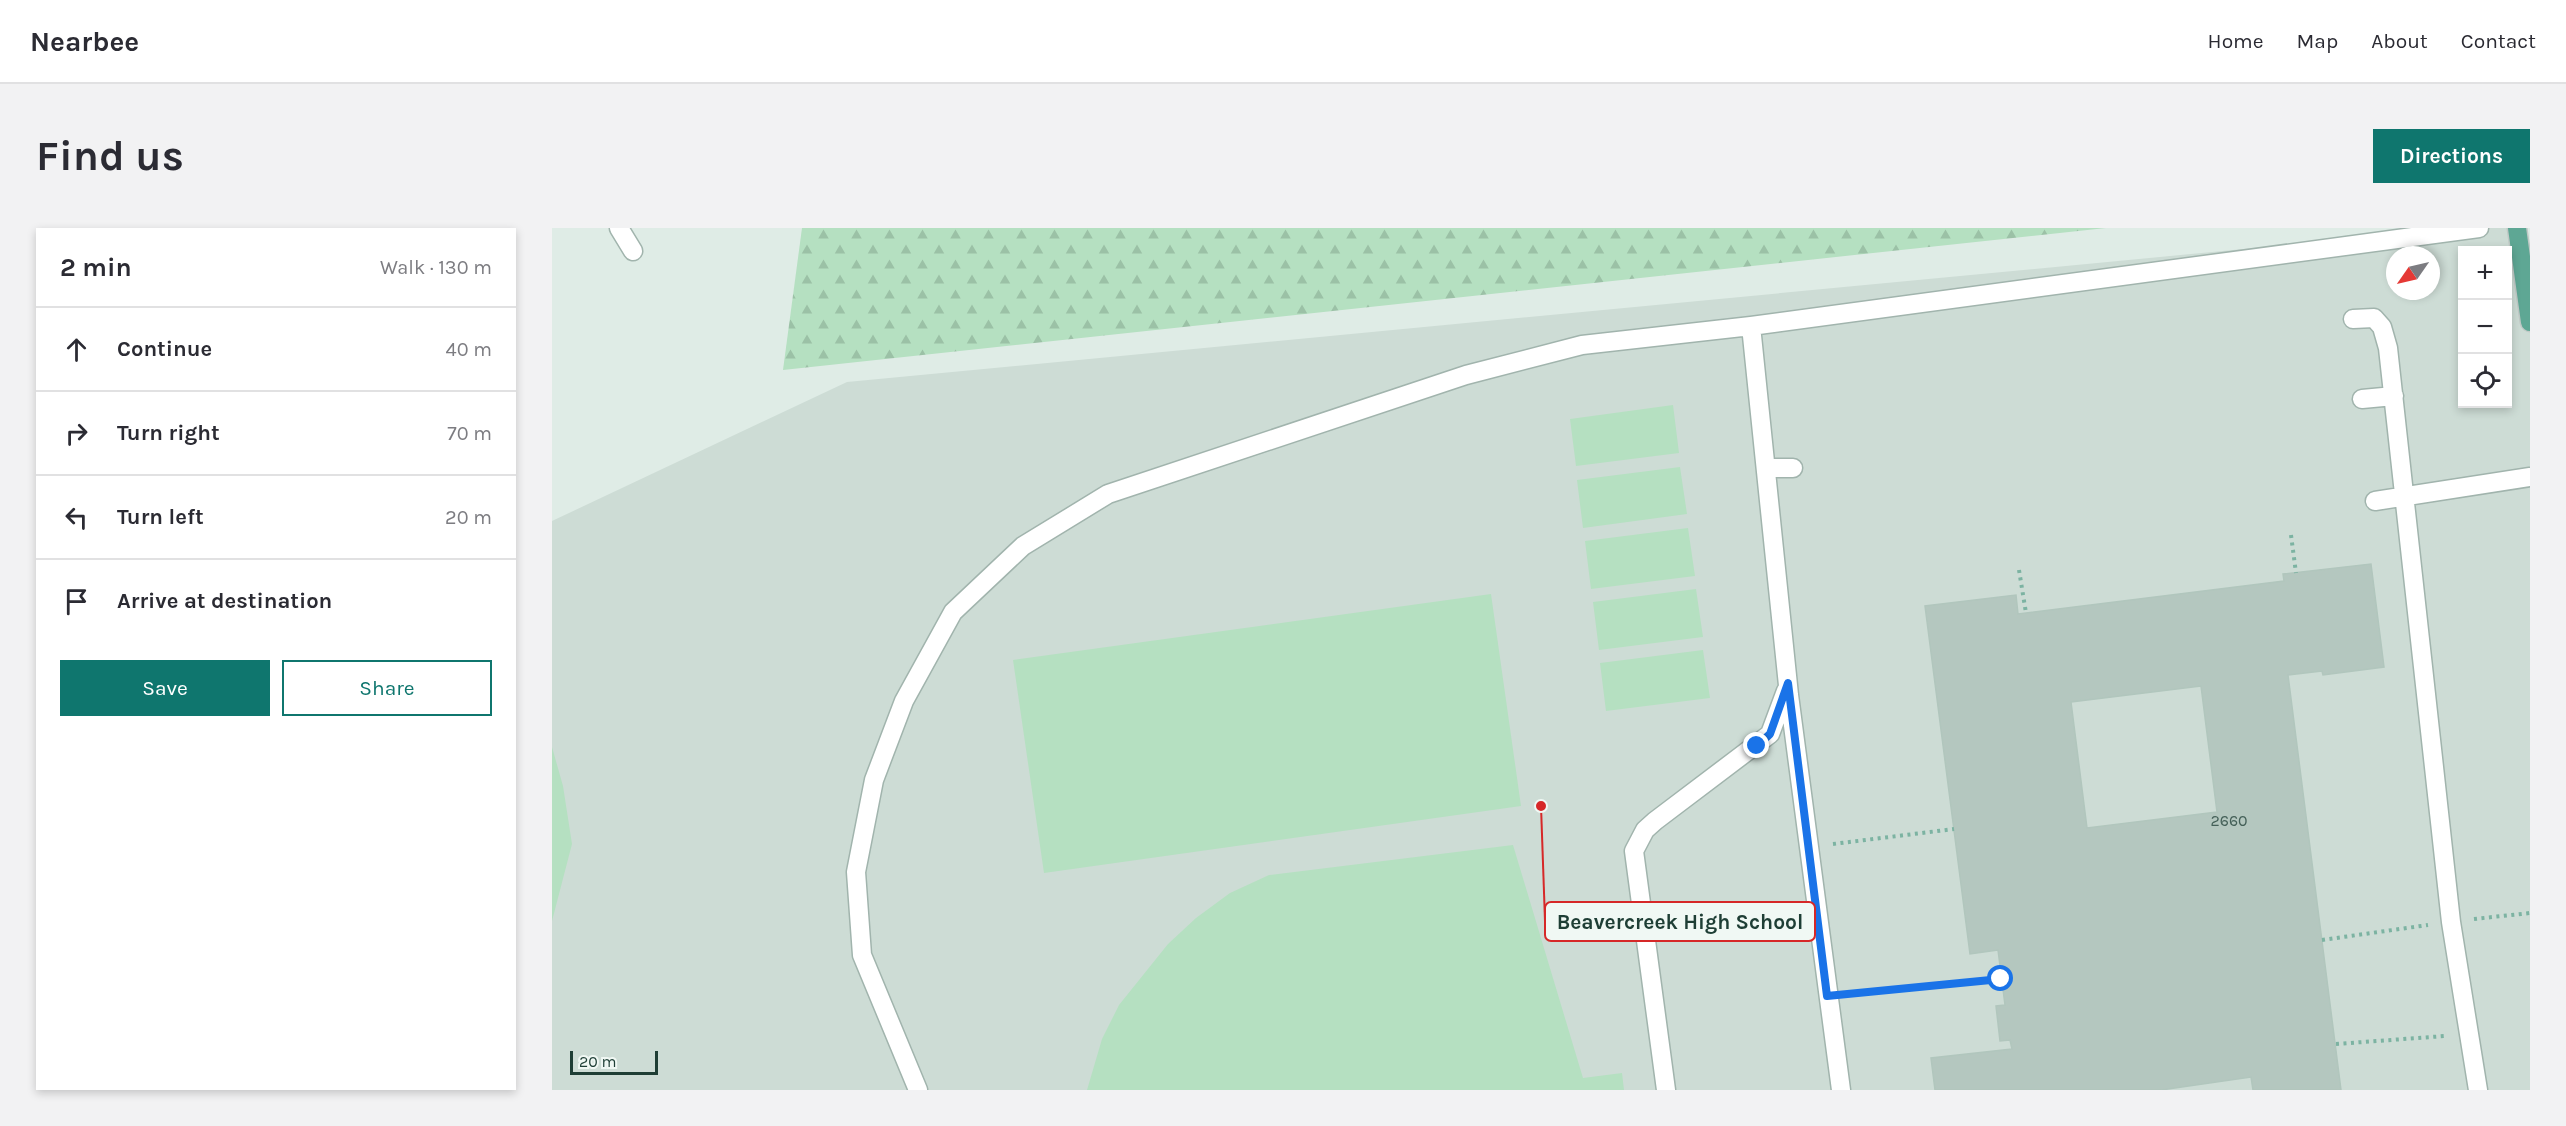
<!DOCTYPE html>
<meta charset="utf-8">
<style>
body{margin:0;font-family:Karla,sans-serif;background:#f2f2f3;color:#2b2b33}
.controls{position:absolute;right:18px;top:18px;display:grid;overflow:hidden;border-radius:0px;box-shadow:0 3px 9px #0003}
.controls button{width:54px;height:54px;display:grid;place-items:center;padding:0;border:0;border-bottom:2px solid #e1e1e2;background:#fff;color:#2b2b33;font:30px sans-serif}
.compass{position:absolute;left:1834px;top:18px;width:54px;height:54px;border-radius:50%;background:#fff;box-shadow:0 3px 9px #0003;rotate:236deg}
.scale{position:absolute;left:18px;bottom:15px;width:88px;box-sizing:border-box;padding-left:6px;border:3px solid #1e3e35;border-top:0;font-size:16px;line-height:21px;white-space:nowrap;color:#1e3e35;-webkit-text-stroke:4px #f0f8f4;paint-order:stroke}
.stop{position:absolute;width:18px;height:18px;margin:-14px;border:4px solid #1a73e8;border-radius:50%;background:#fff}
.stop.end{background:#1a73e8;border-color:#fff;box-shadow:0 2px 6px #0008}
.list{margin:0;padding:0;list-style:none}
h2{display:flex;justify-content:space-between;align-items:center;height:78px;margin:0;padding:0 24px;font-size:26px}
h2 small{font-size:20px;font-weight:400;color:#7c7c81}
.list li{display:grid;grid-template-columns:39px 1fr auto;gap:18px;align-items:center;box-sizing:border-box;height:84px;padding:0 24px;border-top:2px solid #e1e1e2}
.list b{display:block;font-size:22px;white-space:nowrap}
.list em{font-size:20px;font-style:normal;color:#7c7c81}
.actions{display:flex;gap:12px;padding:18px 24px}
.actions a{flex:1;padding:14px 0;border:2px solid #0f766e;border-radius:0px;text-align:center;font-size:21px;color:#0f766e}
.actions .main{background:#0f766e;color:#fff}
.icon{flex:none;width:33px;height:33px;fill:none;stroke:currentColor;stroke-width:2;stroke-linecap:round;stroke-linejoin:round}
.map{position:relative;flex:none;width:1978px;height:862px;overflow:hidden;border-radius:0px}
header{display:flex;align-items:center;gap:36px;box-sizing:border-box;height:84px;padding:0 30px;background:#fff;border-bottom:2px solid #e1e1e2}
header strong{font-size:28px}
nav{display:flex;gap:33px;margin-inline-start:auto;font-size:21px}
.intro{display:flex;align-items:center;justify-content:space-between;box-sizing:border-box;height:144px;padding:0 36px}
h1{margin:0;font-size:42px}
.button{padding:15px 27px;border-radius:0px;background:#0f766e;color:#fff;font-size:21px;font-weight:700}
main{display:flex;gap:36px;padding:0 36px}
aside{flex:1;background:#fff;border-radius:0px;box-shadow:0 3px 9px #0003}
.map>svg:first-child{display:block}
.built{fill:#cddcd5;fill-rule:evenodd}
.green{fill:#b5e0c1}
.forest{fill:url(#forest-firs)}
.building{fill:#b4c7bf;stroke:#b1c6bd;stroke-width:1.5;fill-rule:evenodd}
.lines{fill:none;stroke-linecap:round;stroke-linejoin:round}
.minor-casing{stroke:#a1b4ad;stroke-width:21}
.major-casing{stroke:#c0c9c6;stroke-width:21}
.path{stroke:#7cb3a2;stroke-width:4;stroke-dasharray:3 4.5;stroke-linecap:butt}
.minor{stroke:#fff;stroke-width:18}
.major{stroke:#5ea794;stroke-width:18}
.route{stroke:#1a73e8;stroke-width:8}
.labels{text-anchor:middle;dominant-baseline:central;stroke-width:4.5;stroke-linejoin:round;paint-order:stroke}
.number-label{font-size:16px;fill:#446058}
.leader{fill:none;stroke:#d62828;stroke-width:2}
.callout-dot{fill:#d62828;stroke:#f0f8f4;stroke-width:2}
.callout{fill:#f0f8f4;stroke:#d62828;stroke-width:2}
.callout-label{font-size:21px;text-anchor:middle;font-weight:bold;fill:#1e3e35}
</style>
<header>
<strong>Nearbee</strong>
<nav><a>Home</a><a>Map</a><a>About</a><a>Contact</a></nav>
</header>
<div class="intro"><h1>Find us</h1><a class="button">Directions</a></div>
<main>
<aside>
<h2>2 min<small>Walk · 130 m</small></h2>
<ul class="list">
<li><svg class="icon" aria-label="ahead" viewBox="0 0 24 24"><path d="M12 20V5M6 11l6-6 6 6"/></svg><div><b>Continue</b></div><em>40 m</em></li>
<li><svg class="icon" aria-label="right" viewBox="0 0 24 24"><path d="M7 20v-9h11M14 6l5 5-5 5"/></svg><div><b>Turn right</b></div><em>70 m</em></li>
<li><svg class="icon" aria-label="left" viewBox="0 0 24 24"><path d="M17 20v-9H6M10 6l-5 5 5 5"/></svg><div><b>Turn left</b></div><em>20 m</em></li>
<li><svg class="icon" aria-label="arrive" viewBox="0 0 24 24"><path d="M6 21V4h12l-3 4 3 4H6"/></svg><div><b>Arrive at destination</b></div></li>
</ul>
<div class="actions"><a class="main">Save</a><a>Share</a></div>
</aside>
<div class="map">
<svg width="1978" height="862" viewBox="0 0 1978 862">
<defs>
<pattern id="forest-firs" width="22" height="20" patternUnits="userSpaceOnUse" patternTransform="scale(1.5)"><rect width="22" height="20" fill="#b5e0c1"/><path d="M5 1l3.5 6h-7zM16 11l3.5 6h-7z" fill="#9bc1a6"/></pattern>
</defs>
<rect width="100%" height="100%" fill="#dfece6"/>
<path class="built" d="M1912,0h53l13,94v768h-1978v-569l295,-139zM1910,22h46v154h-46zM1843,27h36v36h-36z"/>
<path class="green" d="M1121,177l6,48 -103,13 -6,-47z
M1128,239l7,47 -104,14 -6,-48z
M1136,300l7,48 -104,13 -6,-48z
M1144,361l7,48 -104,13 -6,-48z
M939,366l30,212 -477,67 -31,-213z
M1151,422l7,48 -104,13 -6,-48z
M0,519l11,39 9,58 -20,77z
M961,617l70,233 39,-5 2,17h-537l15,-51 17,-34 49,-61 28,-26 34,-25 39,-18z"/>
<path class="forest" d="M250,0h1304l-1323,142z"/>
<path class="building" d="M1819,336l13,103 -61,8 -1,-4 -34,4 53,415h-88l-2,-13 -90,13h-226l-4,-32 81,-9 -2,-9 -10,1 -4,-35 9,-1 -7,-55 -28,4 -45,-348 91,-11 2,19 266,-33 -1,-7zM1649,458l16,126 -130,16 -16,-126z"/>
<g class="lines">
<g class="minor-casing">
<path id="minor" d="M67,0l14,23
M1801,91l21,-1 8,9 6,21 63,574 27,168
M1199,98l38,369 52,395
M1810,171l32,-3
M1214,240h27
M1823,273l155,-24
M366,862l-56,-135 -6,-83 18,-92 30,-79 49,-89 70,-66 85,-52 358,-119 116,-30 169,-19 728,-98
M1114,862l-32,-239 11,-21 10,-9 115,-87 16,-43"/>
</g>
<g class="major-casing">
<path id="major" d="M1965,0l13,94"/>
</g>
<path class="path" d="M1739,307l5,38
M1467,342l7,43
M1281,616l121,-15
M1922,691l56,-6
M1770,712l106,-15
M1301,765l148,-14
M1784,816l109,-8"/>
<use href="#minor" class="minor"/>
<use href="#major" class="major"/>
</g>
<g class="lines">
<path class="route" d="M1205,518l13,-12 18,-51 39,313 174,-17"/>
</g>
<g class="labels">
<g class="number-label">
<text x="1677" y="592">2660</text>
</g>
</g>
<path class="leader" d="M989 578L993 693"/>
<circle class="callout-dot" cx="989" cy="578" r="6"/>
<rect class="callout" x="993" y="674" width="270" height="39" rx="6"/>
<g class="callout-label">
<text x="1128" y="701">Beavercreek High School</text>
</g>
</svg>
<div class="controls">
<button>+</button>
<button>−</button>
<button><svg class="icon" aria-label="locate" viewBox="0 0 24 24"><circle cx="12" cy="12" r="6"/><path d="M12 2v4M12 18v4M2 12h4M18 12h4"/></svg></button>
</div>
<svg class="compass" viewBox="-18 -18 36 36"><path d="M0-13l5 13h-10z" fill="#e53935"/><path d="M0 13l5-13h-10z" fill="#7c7c81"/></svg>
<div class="scale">20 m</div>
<div class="stop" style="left:1449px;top:751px"></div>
<div class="stop end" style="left:1205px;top:518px"></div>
</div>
</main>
